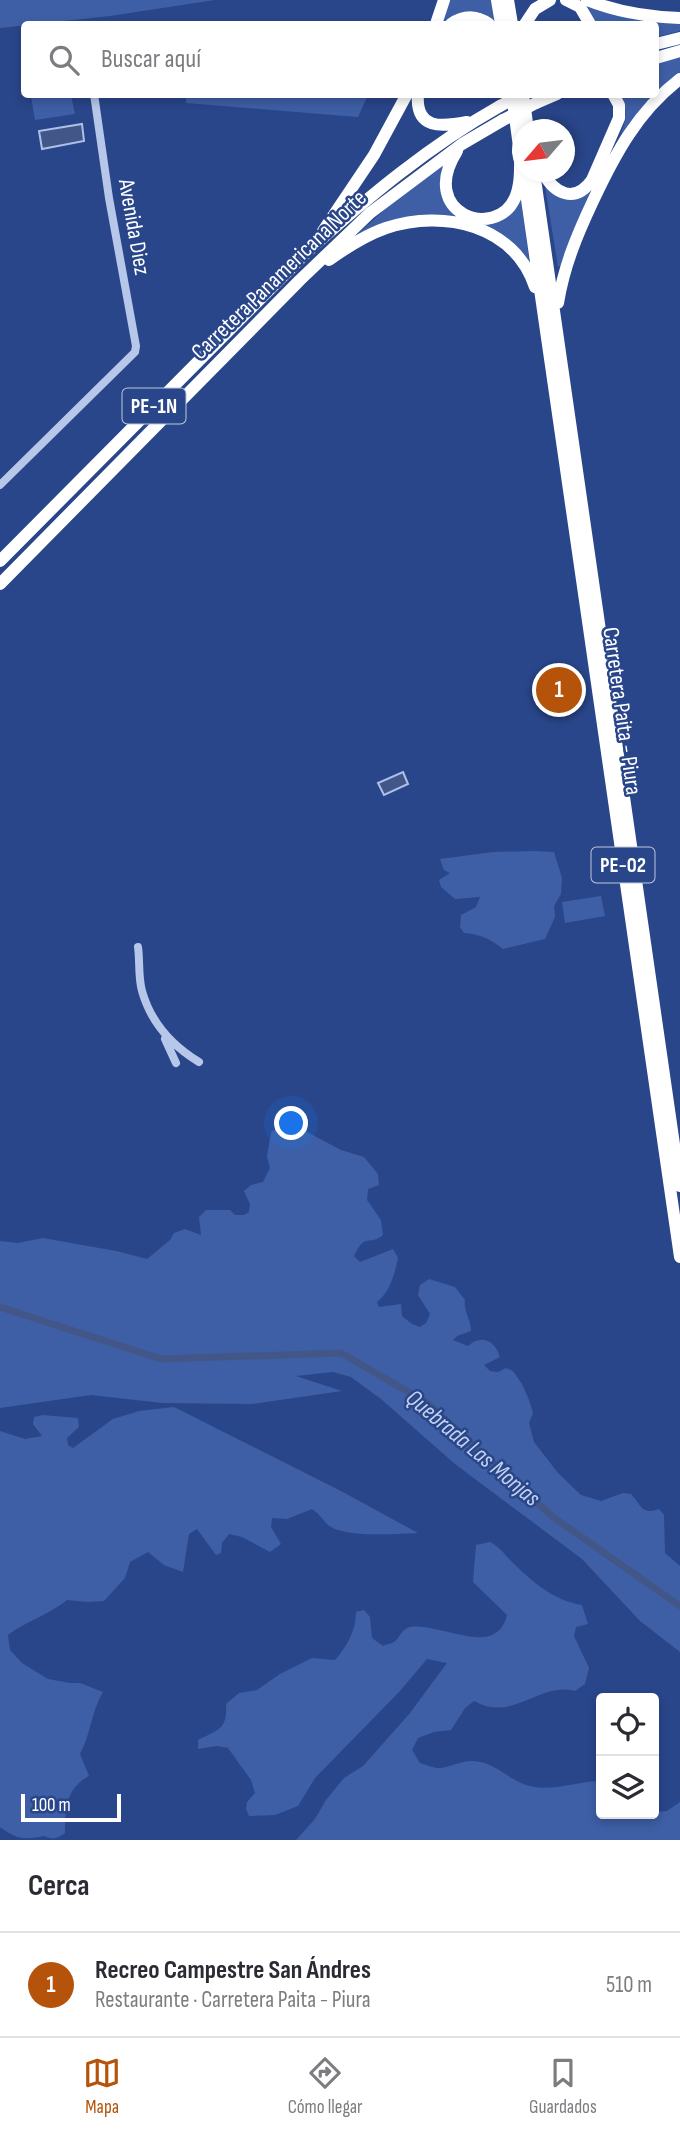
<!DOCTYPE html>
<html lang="es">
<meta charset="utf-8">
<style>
body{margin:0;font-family:"Sofia Sans Condensed",sans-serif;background:#f2f2f3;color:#2b2b33}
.controls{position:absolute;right:21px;bottom:21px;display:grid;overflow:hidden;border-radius:7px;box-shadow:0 4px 10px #0003}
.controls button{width:63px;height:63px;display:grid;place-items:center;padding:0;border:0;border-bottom:2px solid #e1e1e2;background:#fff;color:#2b2b33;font:35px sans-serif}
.compass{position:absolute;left:512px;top:119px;width:63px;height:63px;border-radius:50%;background:#fff;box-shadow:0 4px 10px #0003;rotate:242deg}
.scale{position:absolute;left:21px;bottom:18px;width:100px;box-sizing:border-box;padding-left:7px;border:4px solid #fff;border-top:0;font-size:19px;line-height:24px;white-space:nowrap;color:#fff;-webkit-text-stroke:5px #29468a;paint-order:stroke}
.you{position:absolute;left:292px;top:1124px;width:24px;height:24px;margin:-18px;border:5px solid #fff;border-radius:50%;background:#1a73e8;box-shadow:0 0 0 10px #1a73e833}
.badge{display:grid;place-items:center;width:46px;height:46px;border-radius:50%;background:#b45309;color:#fff;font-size:23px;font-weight:700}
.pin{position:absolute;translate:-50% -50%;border:4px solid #fff;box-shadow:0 2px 7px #0006}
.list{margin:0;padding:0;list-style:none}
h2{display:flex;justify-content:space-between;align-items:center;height:91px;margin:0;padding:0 28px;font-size:30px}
h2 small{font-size:23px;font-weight:400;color:#7c7c81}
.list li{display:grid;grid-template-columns:46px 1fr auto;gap:21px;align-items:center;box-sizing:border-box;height:105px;padding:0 28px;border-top:2px solid #e1e1e2}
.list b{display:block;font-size:26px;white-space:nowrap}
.list p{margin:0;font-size:23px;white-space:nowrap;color:#7c7c81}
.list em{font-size:23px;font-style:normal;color:#7c7c81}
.icon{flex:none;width:38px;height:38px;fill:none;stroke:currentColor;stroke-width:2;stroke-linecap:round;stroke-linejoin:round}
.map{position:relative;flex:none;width:680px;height:1840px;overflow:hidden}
.search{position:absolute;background:#fff;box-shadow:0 4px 10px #0003;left:21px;right:21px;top:21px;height:77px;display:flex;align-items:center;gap:18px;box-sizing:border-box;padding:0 24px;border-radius:7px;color:#7c7c81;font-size:26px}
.sheet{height:196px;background:#fff}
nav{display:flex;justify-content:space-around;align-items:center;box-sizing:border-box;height:98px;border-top:2px solid #e1e1e2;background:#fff;font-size:19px;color:#7c7c81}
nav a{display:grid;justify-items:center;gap:4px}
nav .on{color:#b45309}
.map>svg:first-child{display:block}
.green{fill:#3e5fa6}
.water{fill:#425787;stroke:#acc0e9;stroke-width:2}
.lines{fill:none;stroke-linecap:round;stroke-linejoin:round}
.canal{stroke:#425787;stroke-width:7}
.minor{stroke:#b7c7e9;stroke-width:8}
.highway{stroke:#fff;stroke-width:12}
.highway-bridge{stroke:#fff;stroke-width:12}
.labels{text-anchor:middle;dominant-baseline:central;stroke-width:5;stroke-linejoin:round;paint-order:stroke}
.shield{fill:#29468a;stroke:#bfc8dc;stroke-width:2}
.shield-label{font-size:21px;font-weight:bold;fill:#fff}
.street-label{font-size:23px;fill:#fff;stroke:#29468a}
.water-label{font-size:24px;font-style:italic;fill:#c3d1f0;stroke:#29468a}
</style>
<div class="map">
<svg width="680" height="1840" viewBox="0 0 680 1840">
<rect width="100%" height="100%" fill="#29468a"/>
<path class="green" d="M0,0h215l-105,16 -110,12z
M447,0h45l4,22c-31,-22 -29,-5 -56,2z
M578,1l102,21v9l-24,6v-13h-61z
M680,57v17l-75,90c11,-22 30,-46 15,-69l36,-1v-30z
M40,94l31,1 4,19 -40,6 -4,-24z
M186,95v-1l182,1 -10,22 -172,-14z
M447,161c-14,30 -4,39 17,60l-17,-3 -97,23 52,-47z
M600,174l-38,90 -4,3 -13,-81 14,11z
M520,194l10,71c-12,-23 -30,-33 -54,-42z
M534,851l20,1 8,26 -1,16 -7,12 1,11 -10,22 -42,10c-12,-10 -24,-15 -39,-16l-4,-6 1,-12 15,-8 4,-10 -25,2 -14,-12 -2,-7 11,-7 -6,-3 -4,-11 53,-7z
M601,896l4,20 -40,7 -3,-21z
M280,1127l27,5 34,18 23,7 14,17 1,11 -11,4 -1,11 14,20 2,15c-14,12 -17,-4 -29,21l6,6 33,-13 5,9c-3,15 -8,34 -21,44l2,5 22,-3 1,12 10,8 8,3 6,-4 4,-9 -12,-19 2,-10 9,-6 26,8 10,13c-2,11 6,20 6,31l-14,5 -4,4 15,6c13,-12 27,-6 32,11l-16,8 6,6 8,1 8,-4 7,3 9,13 7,16 4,13 -4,10 5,19 24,31 23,22 20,6 22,-8 8,1c11,12 10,21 28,15l5,6 1,38 15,13v86l-40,-31 -58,-62 -127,-95 -74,-65 -30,-22 -18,-5 -37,4 46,15 -90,13 -90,-1 -71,-8 -91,13v-167l18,2 25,-5 73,13 31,8 23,-19 4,-7 11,-4 16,6 -2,-18 7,-7h24l5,5h9l5,-3 1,-8 -6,-13 7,-6 12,-3 7,-14 -3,-11 4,-25z
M174,1407l167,84 77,42c-21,1 -74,5 -90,-8 -6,-6 -8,-11 -16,-16l-25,10 -15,-1 -1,9 10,17 -11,8 -28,-15 -13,-3 -7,9 -1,10 -5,2 -19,-26 -8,5 -6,38 -19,-7 -16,-13 -18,10 -5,16 -21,23 -16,1 -21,-2c-18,15 -41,21 -59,35l2,15 12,13 26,16 22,4h10l23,9c-12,20 -12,42 -23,62l9,22c-23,12 -24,33 -24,57 -8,6 -12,7 -21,3 -20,4 -28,3 -44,-9v-396l25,8 17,-3 -9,-12 1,-7 8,-2 36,3 1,9 -12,11 1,7 5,3 40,-29 26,-8z
M490,1542c10,5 14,12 21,19 22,21 41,39 71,44l6,19 -12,3 -2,9 15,32 -4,16 -10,7c-35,-10 -62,32 -101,10l-9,7 -14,22 -17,2 -16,6 -6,12 8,13c7,2 15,6 21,5 11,-2 20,-7 32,-7 24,2 33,17 53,24 26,8 49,-4 75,-4v33h53v-2l13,-1 13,-9v38h-384l19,-21 11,-19 18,-22 19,-12 47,-53 37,-50 -20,-4 -27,32 -85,87 -17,28 -23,9 -26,1 -3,-7 1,-7 8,-9 -4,-13 -23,-32 -11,-2 -19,3v-9c20,-10 30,-11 28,-36l13,-11 18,-3 23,-16 32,-16 23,2c12,-14 21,-29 21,-48l8,-2 6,7 2,21 11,8c4,-2 8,-2 11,-4 6,-4 7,-13 16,-15 31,-5 86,33 97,-12l-34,-33 3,-37z"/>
<path class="water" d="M82,124l2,17 -42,8 -3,-18z
M403,772l5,12 -24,11 -6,-12z"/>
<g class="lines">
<path class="canal" d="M0,1307l161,52 180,-6 85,49 127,115 127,89"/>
<path class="minor" d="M0,485l135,-133 1,-6 -27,-148 -15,-104
M138,947c2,13 0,30 4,44 9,32 29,54 57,71
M165,1039l11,24"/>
<path class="highway" d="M497,0l4,24
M508,0l4,24
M566,0l14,7 10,17
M587,0c30,12 62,17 93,18
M436,24l8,-24
M451,24c13,-9 25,-9 38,0
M525,24l10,-15 15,-9
M656,44l24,-6
M656,58l24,-7
M418,94c-3,36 24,33 49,28
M512,94l9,68
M523,94l5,36
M536,103l21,-9
M457,151c-40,63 39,90 58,47 6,-14 5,-30 5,-44
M523,172l157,1085
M534,172l146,1014
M543,172c11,22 32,32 49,8l27,-62v-13l-6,-11
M323,231l51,-76 33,-61
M329,260c18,-13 37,-25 57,-32 58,-19 128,-3 149,59
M558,303c6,-37 19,-68 35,-102 22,-47 45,-90 87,-122
M0,561l308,-310c60,-54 121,-105 192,-145
M0,584l300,-304 70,-67 92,-69 41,-24"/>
<path class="highway-bridge" d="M500,106l22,-12
M503,120l33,-17"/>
</g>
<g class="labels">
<g class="shield">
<rect x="122.5" y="388.5" width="63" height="35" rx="5"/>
<rect x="591.5" y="847.5" width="63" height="35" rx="5"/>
</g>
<g class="shield-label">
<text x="154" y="406">PE-1N</text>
<text x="623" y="865">PE-02</text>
</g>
<g class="street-label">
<text transform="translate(134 227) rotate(80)">Avenida Diez</text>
<text transform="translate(279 275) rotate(-44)">Carretera Panamericana Norte</text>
<text transform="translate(622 711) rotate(82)">Carretera Paita - Piura</text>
</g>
<g class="water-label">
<text transform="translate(473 1448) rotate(40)">Quebrada Las Monjas</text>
</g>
</g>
</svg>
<div class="controls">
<button><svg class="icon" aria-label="locate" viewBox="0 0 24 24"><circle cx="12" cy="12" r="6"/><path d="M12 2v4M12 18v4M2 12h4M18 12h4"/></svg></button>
<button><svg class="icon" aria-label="layers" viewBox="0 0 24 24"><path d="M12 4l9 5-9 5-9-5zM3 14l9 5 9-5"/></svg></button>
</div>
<svg class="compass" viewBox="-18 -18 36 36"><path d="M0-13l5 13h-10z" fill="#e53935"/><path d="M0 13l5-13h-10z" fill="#7c7c81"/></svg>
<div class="scale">100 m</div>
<div class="you"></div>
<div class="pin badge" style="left:559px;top:690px">1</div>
<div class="search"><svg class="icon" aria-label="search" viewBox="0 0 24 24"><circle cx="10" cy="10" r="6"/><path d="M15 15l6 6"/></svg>Buscar aquí</div>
</div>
<section class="sheet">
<h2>Cerca<small></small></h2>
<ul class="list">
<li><span class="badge">1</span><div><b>Recreo Campestre San Ándres</b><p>Restaurante · Carretera Paita - Piura</p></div><em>510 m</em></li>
</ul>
</section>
<nav>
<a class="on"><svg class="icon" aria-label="map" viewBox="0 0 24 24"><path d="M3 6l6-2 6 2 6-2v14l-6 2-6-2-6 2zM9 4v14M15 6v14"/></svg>Mapa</a>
<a><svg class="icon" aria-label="directions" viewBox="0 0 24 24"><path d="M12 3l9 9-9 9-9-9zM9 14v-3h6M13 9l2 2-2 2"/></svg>Cómo llegar</a>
<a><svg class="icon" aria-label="saved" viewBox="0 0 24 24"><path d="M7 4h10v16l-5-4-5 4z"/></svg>Guardados</a>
</nav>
